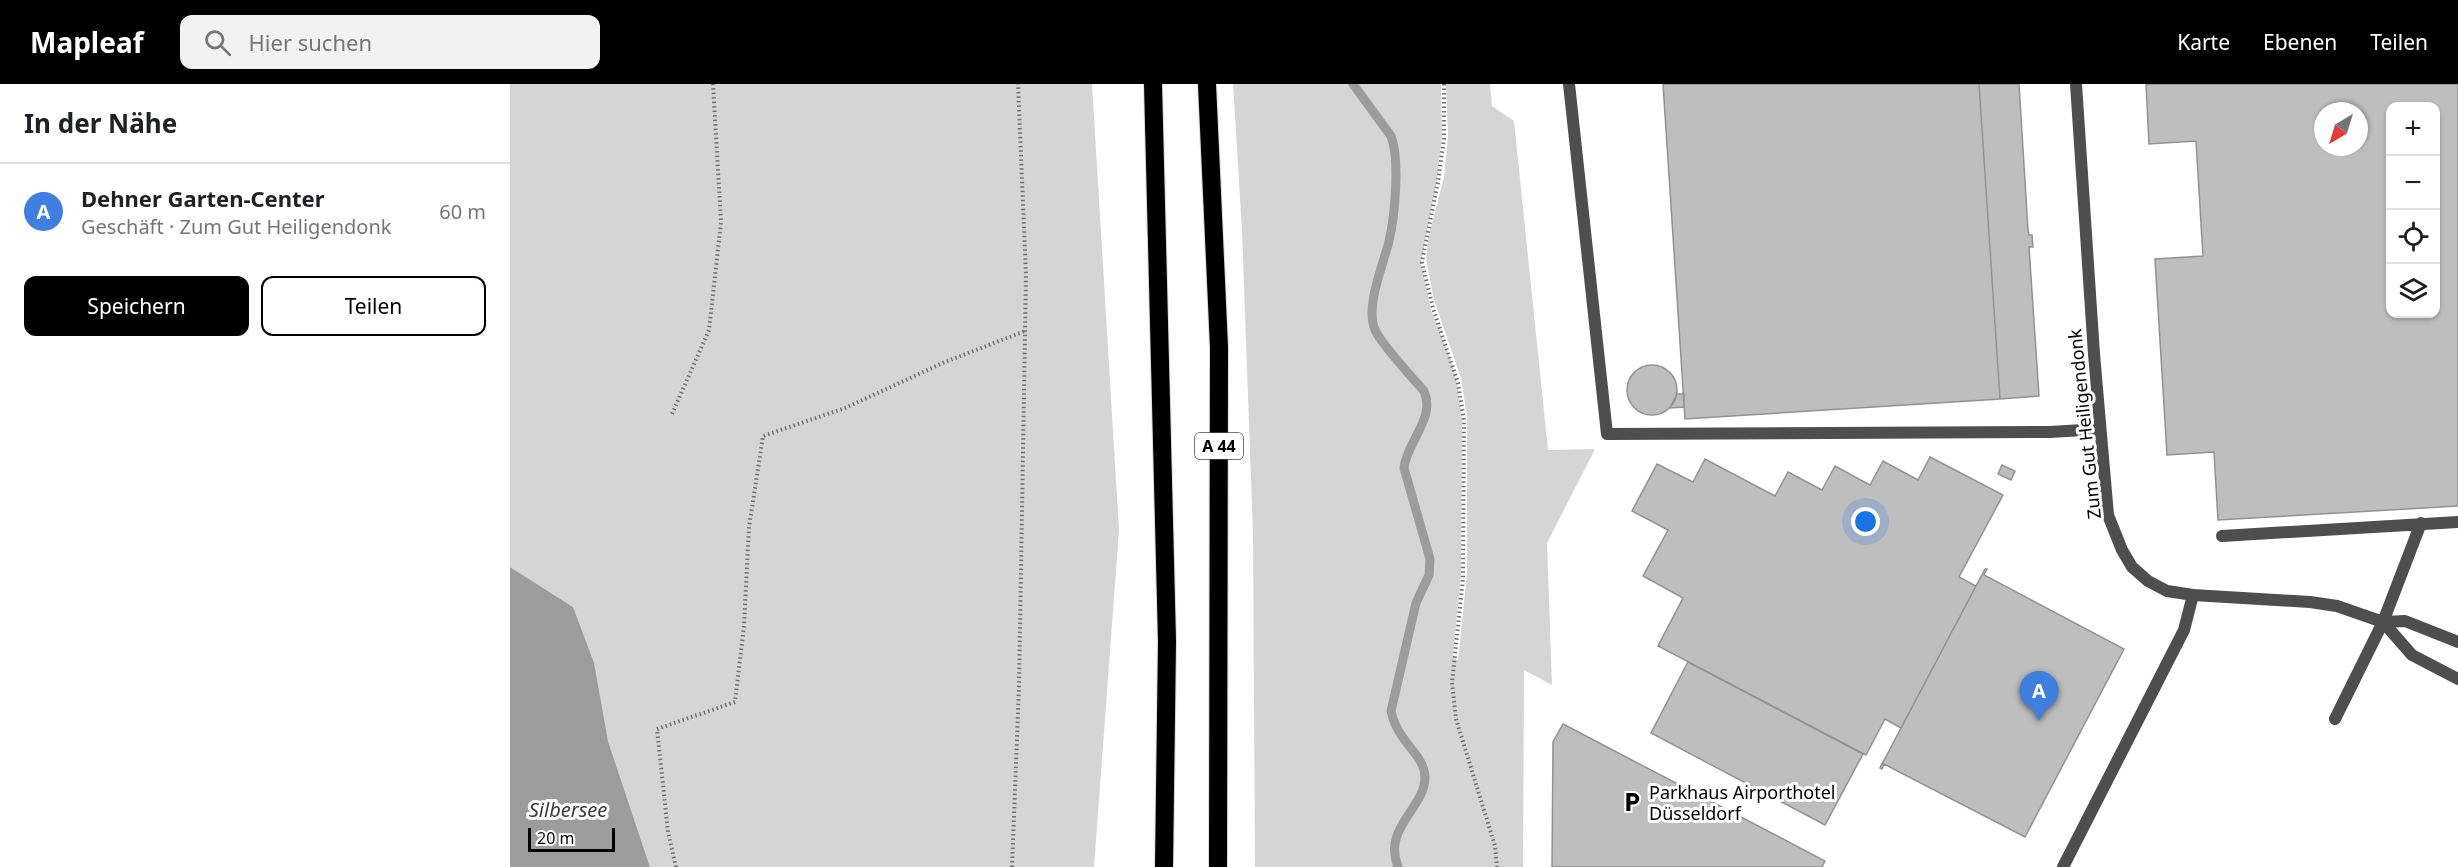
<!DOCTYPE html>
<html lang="de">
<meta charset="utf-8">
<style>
body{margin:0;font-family:"Noto Sans",sans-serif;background:#f2f2f2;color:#202124}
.controls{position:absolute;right:18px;top:18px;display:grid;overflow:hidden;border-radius:12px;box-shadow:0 2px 4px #0004}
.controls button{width:54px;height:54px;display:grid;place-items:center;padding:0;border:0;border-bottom:2px solid #e0e0e0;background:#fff;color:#202124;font:30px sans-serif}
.compass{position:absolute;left:1804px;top:18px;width:54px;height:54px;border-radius:50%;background:#fff;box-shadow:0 2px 4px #0004;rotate:218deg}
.scale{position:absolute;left:18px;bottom:15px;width:87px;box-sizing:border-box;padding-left:6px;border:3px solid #000;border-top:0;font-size:16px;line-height:21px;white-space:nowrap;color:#000;-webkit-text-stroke:4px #fff;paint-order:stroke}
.you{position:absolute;left:1356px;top:438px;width:21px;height:21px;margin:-15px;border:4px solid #fff;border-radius:50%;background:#1a73e8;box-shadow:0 0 0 9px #1a73e833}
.badge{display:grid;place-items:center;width:39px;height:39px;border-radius:50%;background:#000;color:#fff;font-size:20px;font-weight:700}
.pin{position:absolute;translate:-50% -50px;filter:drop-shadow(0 2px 3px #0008)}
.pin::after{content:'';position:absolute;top:32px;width:21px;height:18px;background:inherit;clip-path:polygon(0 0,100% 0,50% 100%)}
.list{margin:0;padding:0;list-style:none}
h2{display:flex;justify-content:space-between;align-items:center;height:78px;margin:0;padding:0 24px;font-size:26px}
h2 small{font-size:20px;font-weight:400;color:#757577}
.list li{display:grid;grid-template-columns:39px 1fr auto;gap:18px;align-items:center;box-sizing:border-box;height:96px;padding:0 24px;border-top:2px solid #e0e0e0}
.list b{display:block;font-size:22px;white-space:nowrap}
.list p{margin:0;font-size:20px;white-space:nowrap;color:#757577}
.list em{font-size:20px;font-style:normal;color:#757577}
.actions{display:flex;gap:12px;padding:18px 24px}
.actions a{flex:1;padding:14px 0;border:2px solid #000;border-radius:12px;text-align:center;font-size:21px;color:#000}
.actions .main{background:#000;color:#fff}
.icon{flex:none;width:33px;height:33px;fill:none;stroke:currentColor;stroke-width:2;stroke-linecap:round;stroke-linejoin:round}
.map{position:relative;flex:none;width:1948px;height:783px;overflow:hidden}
header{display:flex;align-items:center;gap:36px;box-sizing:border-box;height:84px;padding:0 30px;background:#000;color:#fff}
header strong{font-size:28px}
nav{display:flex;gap:33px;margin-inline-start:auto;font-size:21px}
.search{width:420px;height:54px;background:#f2f2f2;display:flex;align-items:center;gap:15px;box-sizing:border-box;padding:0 21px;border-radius:12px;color:#757577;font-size:22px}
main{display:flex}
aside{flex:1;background:#fff}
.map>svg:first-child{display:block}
.green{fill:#d5d5d5}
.water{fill:#9c9c9c}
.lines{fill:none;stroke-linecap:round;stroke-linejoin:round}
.stream{stroke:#9c9c9c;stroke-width:9}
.building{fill:#bebebe;stroke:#929292;stroke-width:1.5;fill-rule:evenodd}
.highway-casing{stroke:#dbdbdb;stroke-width:20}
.path{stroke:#707070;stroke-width:4;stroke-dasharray:1.5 3;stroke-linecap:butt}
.lane{stroke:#4e4e4e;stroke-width:12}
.street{stroke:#4e4e4e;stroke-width:12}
.highway{stroke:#000;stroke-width:18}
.labels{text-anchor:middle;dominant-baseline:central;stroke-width:6;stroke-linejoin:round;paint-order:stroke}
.shield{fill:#fff;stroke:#4c4c4c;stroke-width:1.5}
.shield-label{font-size:16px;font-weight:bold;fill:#000}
.street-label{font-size:18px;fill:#000;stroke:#fff}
.poi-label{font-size:18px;fill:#000;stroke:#fff;text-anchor:start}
.water-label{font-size:20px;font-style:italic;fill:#3d3d3d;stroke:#fff}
</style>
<header>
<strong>Mapleaf</strong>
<div class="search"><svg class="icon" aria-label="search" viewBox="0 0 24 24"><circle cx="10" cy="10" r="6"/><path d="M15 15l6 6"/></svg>Hier suchen</div>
<nav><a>Karte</a><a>Ebenen</a><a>Teilen</a></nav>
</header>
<main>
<aside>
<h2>In der Nähe<small></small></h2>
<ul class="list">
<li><span class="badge" style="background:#3f7fe0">A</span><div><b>Dehner Garten-Center</b><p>Geschäft · Zum Gut Heiligendonk</p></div><em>60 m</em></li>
</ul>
<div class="actions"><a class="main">Speichern</a><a>Teilen</a></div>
</aside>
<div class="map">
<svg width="1948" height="783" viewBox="0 0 1948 783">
<rect width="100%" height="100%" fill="#fff"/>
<path class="green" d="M0,0h582l27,446 -25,337h-444l-42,-126 -7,-32 -28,-102 -63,-40z
M723,0h208l1,52 -5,44 -16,82 10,48 20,50 6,23 5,36 -1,158 -8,78 5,6 9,-88v-156l-6,-39 -27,-78 -8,-41 2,-20 16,-62 4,-40 -2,-53h44l2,22 22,15 34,329 47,-1 -48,94 5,142 -28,-15 -1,197h-268l-2,-333 -11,-304z"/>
<path class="water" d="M0,483l63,40 21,56 14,78 42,126h-140z"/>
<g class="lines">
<path class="stream" d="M843,0l38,52c9,23 4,80 -2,105 -6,25 -24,65 -14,89 6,14 37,47 49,61 12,27 -17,50 -20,77l26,91 -1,16 -13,28 -25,108c2,9 5,17 11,25 8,13 22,24 23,40 1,32 -43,51 -27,91"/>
</g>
<path class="building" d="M1153,0h316l21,315 -315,20z
M1469,0h40l9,146 1,5h3l1,12h-4l10,149 -39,3z
M1636,0h312v422l-240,14 -4,-68 -47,3 -12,-196 48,-3 -7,-115 -47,3zM1880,22h46v208h-46zM1813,27h36v36h-36z
M1117 306a25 25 0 1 1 50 0a25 25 0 1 1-50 0Z
M1167,310h7v13l-14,1z
M1420,373l73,38 -44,82 17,9 -75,142 -16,-9 -19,36 -208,-109 25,-48 -40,-22 25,-46 -36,-19 25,-47 36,18 12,-23 70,37 13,-24 34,18 13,-24 35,19 13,-24 35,19z
M1492,381l13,6 -4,9 -13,-6z
M1475,485h2l-3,6 140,74 -99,188 -141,-73 -2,5 -2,-1z
M1178,578l175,92 -38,71 -174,-92z
M1053,640l262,137 -3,6h-270l1,-125z"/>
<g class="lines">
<g class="highway-casing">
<path id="highway" d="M643,0l14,557 -3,226
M697,0l12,263 -1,520"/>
</g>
<path class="path" d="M934,0v55l-6,43 -16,80 11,46 25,75 6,37 -1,159 -11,104 4,36 39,127 2,21
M162,330l37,-84 12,-108 -8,-138
M166,783l-8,-35 -11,-103 78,-27 9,-76 5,-99 14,-91 82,-28 100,-46 80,-31
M502,783l7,-180 7,-412 -8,-191"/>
<path class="lane" d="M1059,0l38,350 443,-2 50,-3
M1712,452l236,-14
M1825,635l48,-97 38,-99
M1553,783l121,-237 9,-35"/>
<path class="street" d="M1566,0l18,270 14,161 14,35 10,17 16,14 19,10 26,4 117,7 27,4 46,16 22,-1 53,21
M1873,538l29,33 46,24"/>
<use href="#highway" class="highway"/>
</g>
<defs>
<g id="parking-bare" transform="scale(1.62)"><path d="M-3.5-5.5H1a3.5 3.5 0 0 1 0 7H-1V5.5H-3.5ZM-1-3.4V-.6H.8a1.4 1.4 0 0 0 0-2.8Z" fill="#000" stroke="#fff" stroke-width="2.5" paint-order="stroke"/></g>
</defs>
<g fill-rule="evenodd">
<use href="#parking-bare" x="1122" y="718"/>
</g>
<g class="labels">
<rect class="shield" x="685" y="349" width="48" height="26" rx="4.5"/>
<g class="shield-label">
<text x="709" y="362">A 44</text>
</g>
<g class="street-label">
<text transform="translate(1574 340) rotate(-96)">Zum Gut Heiligendonk</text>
</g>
<g class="poi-label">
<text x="1139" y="708">Parkhaus Airporthotel<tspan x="1139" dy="21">Düsseldorf</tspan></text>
</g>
<g class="water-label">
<text x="58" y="725">Silbersee</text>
</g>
</g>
</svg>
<div class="controls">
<button>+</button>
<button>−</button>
<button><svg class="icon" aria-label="locate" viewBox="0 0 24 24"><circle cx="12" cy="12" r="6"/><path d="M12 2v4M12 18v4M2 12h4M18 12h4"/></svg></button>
<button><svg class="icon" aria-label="layers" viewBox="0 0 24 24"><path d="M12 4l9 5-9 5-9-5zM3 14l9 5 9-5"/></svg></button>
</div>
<svg class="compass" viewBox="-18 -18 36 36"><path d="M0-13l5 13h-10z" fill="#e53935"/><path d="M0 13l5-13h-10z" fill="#757577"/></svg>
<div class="scale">20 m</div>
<div class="you"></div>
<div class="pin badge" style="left:1529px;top:637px;background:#3f7fe0">A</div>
</div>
</main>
